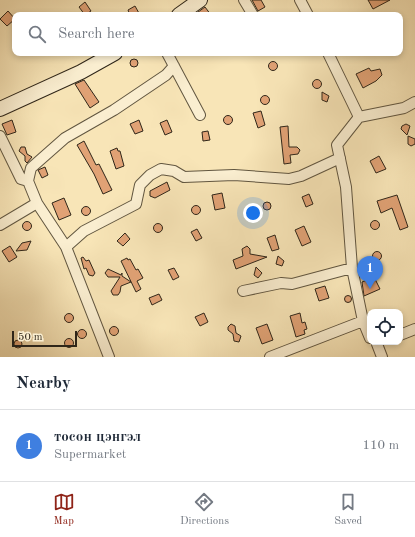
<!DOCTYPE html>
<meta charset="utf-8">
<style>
body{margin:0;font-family:"Old Standard TT",serif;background:#f2f2f3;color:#1f2937}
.controls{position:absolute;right:12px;bottom:12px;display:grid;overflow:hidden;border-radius:8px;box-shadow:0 2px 6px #0003}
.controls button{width:36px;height:36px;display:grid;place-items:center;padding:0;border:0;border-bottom:1px solid #e0e1e3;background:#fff;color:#1f2937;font:20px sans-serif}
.scale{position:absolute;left:12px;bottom:10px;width:65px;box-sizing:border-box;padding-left:4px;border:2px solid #2f2619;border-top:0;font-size:11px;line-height:14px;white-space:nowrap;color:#2f2619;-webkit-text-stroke:3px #faeed0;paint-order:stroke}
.you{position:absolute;left:253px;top:213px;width:14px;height:14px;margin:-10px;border:3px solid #fff;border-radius:50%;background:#1a73e8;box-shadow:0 0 0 6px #1a73e833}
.badge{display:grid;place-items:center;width:26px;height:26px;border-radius:50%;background:#8f2418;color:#fff;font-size:13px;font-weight:700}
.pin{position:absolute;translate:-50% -33px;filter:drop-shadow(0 1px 2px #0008)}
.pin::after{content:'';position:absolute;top:21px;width:14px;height:12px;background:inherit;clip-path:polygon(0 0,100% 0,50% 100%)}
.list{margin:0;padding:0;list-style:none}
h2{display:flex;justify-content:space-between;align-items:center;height:52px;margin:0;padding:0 16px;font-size:17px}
h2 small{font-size:13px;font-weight:400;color:#747a83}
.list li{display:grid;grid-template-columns:26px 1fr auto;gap:12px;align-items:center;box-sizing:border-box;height:72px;padding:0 16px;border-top:1px solid #e0e1e3}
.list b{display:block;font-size:15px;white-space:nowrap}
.list p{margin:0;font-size:13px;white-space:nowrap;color:#747a83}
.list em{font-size:13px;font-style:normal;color:#747a83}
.icon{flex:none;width:22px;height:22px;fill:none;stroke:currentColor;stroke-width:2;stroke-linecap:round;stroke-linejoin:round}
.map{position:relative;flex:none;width:415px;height:357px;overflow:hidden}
.search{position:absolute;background:#fff;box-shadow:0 2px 6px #0003;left:12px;right:12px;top:12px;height:44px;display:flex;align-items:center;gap:10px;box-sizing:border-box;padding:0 14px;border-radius:8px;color:#747a83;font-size:15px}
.sheet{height:124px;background:#fff}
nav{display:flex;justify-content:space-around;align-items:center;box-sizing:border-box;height:56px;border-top:1px solid #e0e1e3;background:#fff;font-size:11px;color:#747a83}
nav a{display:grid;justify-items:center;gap:2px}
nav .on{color:#8f2418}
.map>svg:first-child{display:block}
.building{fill:#e1a275;stroke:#2f2619}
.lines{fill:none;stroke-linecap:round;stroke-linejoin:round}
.street-casing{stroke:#615640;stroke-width:12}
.secondary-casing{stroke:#2f2619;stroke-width:16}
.street{stroke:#faeed0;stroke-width:10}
.secondary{stroke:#faeed0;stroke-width:14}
</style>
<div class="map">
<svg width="415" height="357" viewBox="0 0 415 357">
<rect width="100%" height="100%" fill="#f8e5b7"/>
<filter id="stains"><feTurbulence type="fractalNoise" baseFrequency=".005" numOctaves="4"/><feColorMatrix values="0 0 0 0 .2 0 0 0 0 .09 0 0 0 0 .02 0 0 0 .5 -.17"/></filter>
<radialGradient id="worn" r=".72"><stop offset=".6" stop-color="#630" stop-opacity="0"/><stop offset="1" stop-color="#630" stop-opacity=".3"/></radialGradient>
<path class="building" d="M252,0h9l4,7 -7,4z
M368,0h22l-17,9z
M85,2l6,9 -6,4 -6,-8z
M135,6l5,9h-10l-2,-5z
M205,7l6,8h-17z
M8,11l7,8 -8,7 -7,-7z
M130 63a4 4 0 1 1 8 0a4 4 0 1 1-8 0Z
M268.5 66a4.5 4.5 0 1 1 9 0a4.5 4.5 0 1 1-9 0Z
M369,68l2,3 9,-2 2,6 -6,6 -13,7 -7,-14z
M312.5 84a4.5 4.5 0 1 1 9 0a4.5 4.5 0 1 1-9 0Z
M84,80l15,22 -9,6 -15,-24z
M322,92l7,4 -2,6 -5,-2z
M260.5 100a4.5 4.5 0 1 1 9 0a4.5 4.5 0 1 1-9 0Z
M261,111l4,14 -7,3 -5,-15z
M223.5 120a4.5 4.5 0 1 1 9 0a4.5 4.5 0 1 1-9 0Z
M12,120l4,12 -9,3 -5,-11z
M139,120l4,11 -8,3 -5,-10z
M167,120l5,12 -7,3 -5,-12z
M406,124l4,2 -3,9 -6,-6 1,-3z
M288,126l1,21h8l3,3 -2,4 -8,1 1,8 -7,1 -4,-37z
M208,131l2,9 -7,1 -1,-9z
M408,136l7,3v5l-4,2 -3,-2z
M84,141l12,24 3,-1 13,26 -9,4 -9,-20 -17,-29z
M21,147h4l2,7 5,3 -5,6 -2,-2v-5l-6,-5z
M117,148l1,3h2l4,15 -8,3 -6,-18z
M379,156l7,13 -10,4 -6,-12z
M45,167l3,8 -6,3 -4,-8z
M167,182l3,8 -15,8 -5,-2v-5z
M222,193l3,15 -10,2 -3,-15z
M309,194l4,10 -7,3 -4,-10z
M397,195l11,32 -8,3 -8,-22 -11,5 -4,-12z
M64,198l7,17 -12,5 -7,-17z
M263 206a4 4 0 1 1 8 0a4 4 0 1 1-8 0Z
M191.5 210a4.5 4.5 0 1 1 9 0a4.5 4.5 0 1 1-9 0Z
M81.5 211a4.5 4.5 0 1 1 9 0a4.5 4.5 0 1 1-9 0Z
M370.5 225a4.5 4.5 0 1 1 9 0a4.5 4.5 0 1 1-9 0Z
M22.5 226a4.5 4.5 0 1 1 9 0a4.5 4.5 0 1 1-9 0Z
M153.5 228a4.5 4.5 0 1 1 9 0a4.5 4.5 0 1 1-9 0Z
M304,226l7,16 -9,4 -7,-16z
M197,229l5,9 -6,3 -5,-9z
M125,233l5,6 -7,7 -6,-5z
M275,235l4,14 -7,2 -5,-13z
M31,241l-4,9 -11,1 6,-8z
M10,246l7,11 -8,5 -7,-11z
M247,246l3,3v5l17,3 -31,12 -3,-9 10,-4 -1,-7z
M372.5 256a4.5 4.5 0 1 1 9 0a4.5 4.5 0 1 1-9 0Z
M278,256l6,5 -2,5 -6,-2z
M83,257l3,4 3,-1 5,11 1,2 -2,3 -4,-1 -3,-7 -2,1 -3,-11z
M127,258l1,2 2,-1 6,11 2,-1 5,9 -6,3 4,8 -5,3 -15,-31z
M256,267l6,6 -4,5 -4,-3z
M174,268l5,9 -6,3 -5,-10z
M108,269l13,6 1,-2v3l9,6 -10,4 -1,6 -2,3h-5l-2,-4 9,-14h-12l-3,-4z
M374,277l6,12 -16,7 -2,-14z
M325,286l4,12 -10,3 -4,-12z
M159,294l3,6 -10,5 -3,-7z
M344.5 299a3.5 3.5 0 1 1 7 0a3.5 3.5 0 1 1-7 0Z
M204,313l4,9 -8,4 -5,-9z
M300,313l2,10 3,-1 2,7 -3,1 1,4 -9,3 -6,-21z
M64.5 318a4.5 4.5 0 1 1 9 0a4.5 4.5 0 1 1-9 0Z
M231,324l4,2 1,7 5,3 -2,6 -5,-1 -1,-7 -5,-4v-3z
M267,324l6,16 -11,4 -6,-16z
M109.5 331a4.5 4.5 0 1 1 9 0a4.5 4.5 0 1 1-9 0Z
M77.5 334a4.5 4.5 0 1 1 9 0a4.5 4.5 0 1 1-9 0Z
M64.5 343a4.5 4.5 0 1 1 9 0a4.5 4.5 0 1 1-9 0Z
M14 344a4 4 0 1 1 8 0a4 4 0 1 1-8 0Z"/>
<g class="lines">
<g class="street-casing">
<path id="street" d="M244,0l9,15
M300,0l8,15
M167,53l33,62
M328,53l31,64
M0,136l21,43 7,2 9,22 29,44 43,110
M28,181l3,-13 34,-30 49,-28 52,-35 8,-9
M0,225l37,-22
M66,247l18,-16 52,-27 4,-19 10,-10 11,-6 13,2 10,6 50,-2 55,4 12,-3 39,-18
M243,291l38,-8 11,1 60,-16
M363,321l7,17
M400,335l15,-6
M377,344l5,13
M270,357l93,-36 -11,-53 -6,-81 -9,-42 22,-28 45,-9 11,-6"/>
</g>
<g class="secondary-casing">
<path id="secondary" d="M179,15l21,-15
M0,109l81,-37 34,-19"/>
</g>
<use href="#street" class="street"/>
<use href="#secondary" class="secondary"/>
</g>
<rect width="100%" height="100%" filter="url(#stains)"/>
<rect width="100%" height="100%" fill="url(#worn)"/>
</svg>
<div class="controls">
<button><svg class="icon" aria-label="locate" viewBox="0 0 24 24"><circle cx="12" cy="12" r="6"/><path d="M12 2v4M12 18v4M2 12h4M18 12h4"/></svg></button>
</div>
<div class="scale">50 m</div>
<div class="you"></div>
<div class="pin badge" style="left:370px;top:289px;background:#3f7fe0">1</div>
<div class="search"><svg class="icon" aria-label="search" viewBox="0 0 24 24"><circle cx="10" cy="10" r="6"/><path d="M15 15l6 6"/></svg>Search here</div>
</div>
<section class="sheet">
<h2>Nearby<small></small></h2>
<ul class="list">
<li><span class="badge" style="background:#3f7fe0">1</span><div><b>тосон цэнгэл</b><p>Supermarket</p></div><em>110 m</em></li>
</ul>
</section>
<nav>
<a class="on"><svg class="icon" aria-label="map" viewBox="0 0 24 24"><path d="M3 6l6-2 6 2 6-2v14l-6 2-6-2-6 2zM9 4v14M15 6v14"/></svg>Map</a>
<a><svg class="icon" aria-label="directions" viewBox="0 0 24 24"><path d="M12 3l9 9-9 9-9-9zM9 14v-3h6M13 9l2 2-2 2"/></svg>Directions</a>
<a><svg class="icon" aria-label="saved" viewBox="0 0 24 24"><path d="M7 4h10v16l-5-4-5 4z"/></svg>Saved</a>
</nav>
